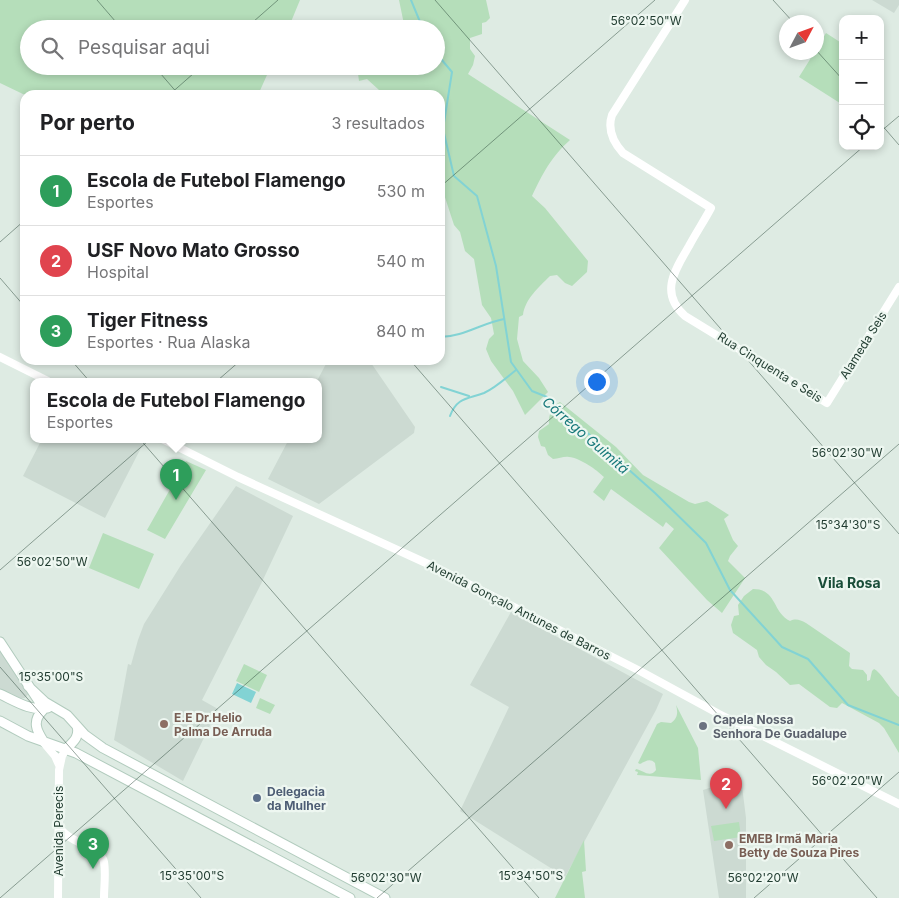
<!DOCTYPE html>
<html lang="pt">
<meta charset="utf-8">
<style>
body{margin:0;font-family:Inter,sans-serif;background:#f2f2f2;color:#202124}
.controls{position:absolute;right:15px;top:15px;display:grid;overflow:hidden;border-radius:10px;box-shadow:0 2px 8px #0003}
.controls button{width:45px;height:45px;display:grid;place-items:center;padding:0;border:0;border-bottom:1px solid #e0e0e0;background:#fff;color:#202124;font:25px sans-serif}
.compass{position:absolute;left:779px;top:15px;width:45px;height:45px;border-radius:50%;background:#fff;box-shadow:0 2px 8px #0003;rotate:49deg}
.you{position:absolute;left:596px;top:381px;width:18px;height:18px;margin:-12px;border:4px solid #fff;border-radius:50%;background:#1a73e8;box-shadow:0 0 0 8px #1a73e833}
.badge{display:grid;place-items:center;width:32px;height:32px;border-radius:50%;background:#b45309;color:#fff;font-size:16px;font-weight:700}
.pin{position:absolute;translate:-50% -41px;filter:drop-shadow(0 1px 2px #0008)}
.pin::after{content:'';position:absolute;top:26px;width:18px;height:15px;background:inherit;clip-path:polygon(0 0,100% 0,50% 100%)}
.popup{position:absolute;left:30px;top:378px;width:292px;height:65px;box-sizing:border-box;display:grid;place-content:center;border-radius:10px;background:#fff;filter:drop-shadow(0 1px 4px #0005);font-size:16px;white-space:nowrap;color:#757577}
.popup b{font-size:19px;color:#202124}
.popup::after{content:'';position:absolute;left:50%;top:100%;margin-left:-10px;border:10px solid transparent;border-top-color:#fff}
.list{margin:0;padding:0;list-style:none}
h2{display:flex;justify-content:space-between;align-items:center;height:65px;margin:0;padding:0 20px;font-size:21px}
h2 small{font-size:16px;font-weight:400;color:#757577}
.list li{display:grid;grid-template-columns:32px 1fr auto;gap:15px;align-items:center;box-sizing:border-box;height:70px;padding:0 20px;border-top:1px solid #e0e0e0}
.list b{display:block;font-size:19px;white-space:nowrap}
.list p{margin:0;font-size:16px;white-space:nowrap;color:#757577}
.list em{font-size:16px;font-style:normal;color:#757577}
.icon{flex:none;width:28px;height:28px;fill:none;stroke:currentColor;stroke-width:2;stroke-linecap:round;stroke-linejoin:round}
.map{position:relative;flex:none;width:899px;height:898px;overflow:hidden}
.search{position:absolute;background:#fff;box-shadow:0 2px 8px #0003;left:20px;top:20px;width:425px;height:55px;display:flex;align-items:center;gap:12px;box-sizing:border-box;padding:0 18px;border-radius:28px;color:#757577;font-size:19px}
.panel{position:absolute;background:#fff;box-shadow:0 2px 8px #0003;left:20px;top:90px;width:425px;height:275px;border-radius:15px}
.map>svg:first-child{display:block}
.built{fill:#ccdad2}
.green{fill:#b5deba}
.water{fill:#82d3d4}
.lines{fill:none;stroke-linecap:round;stroke-linejoin:round}
.stream{stroke:#82d3d4;stroke-width:2}
.secondary-casing{stroke:#b1cbbd;stroke-width:11}
.tertiary{stroke:#fff;stroke-width:8}
.secondary{stroke:#fff;stroke-width:9}
.ticks{fill:none;stroke:#1f3b2f;stroke-width:1;stroke-opacity:0.45}
.education-dot{fill:#8d6e63;stroke:#eef7f1;stroke-width:2}
.worship-dot{fill:#6b7280;stroke:#eef7f1;stroke-width:2}
.service-dot{fill:#5c6f8a;stroke:#eef7f1;stroke-width:2}
.labels{text-anchor:middle;dominant-baseline:central;stroke-width:4.5;stroke-linejoin:round;paint-order:stroke}
.street-label{font-size:12px;fill:#1f3b2f;stroke:#eef7f1}
.education-label{font-size:12px;font-weight:bold;fill:#785e54;stroke:#eef7f1;text-anchor:start}
.worship-label{font-size:12px;font-weight:bold;fill:#5b616d;stroke:#eef7f1;text-anchor:start}
.service-label{font-size:12px;font-weight:bold;fill:#4e5e75;stroke:#eef7f1;text-anchor:start}
.water-label{font-size:14px;font-style:italic;fill:#16787a;stroke:#eef7f1}
.neighbourhood-label{font-size:14px;font-weight:bold;fill:#1a4e39;stroke:#eef7f1}
.ticks-label{font-size:12px;text-anchor:middle;fill:#1f3b2f;stroke:#eef7f1;stroke-width:4.5;stroke-linejoin:round;paint-order:stroke}
</style>
<div class="map">
<svg width="899" height="898" viewBox="0 0 899 898">
<rect width="100%" height="100%" fill="#deebe3"/>
<path class="built" d="M872,0h27v5l-5,8z
M328,360h41l46,67 -1,6 -95,71 -51,-25 21,-40h29v-58h-1z
M42,439h96l6,3 -39,76 -82,-42z
M236,486l57,30 -32,68 -59,116 16,9 -35,72 -69,-41 14,-76 3,1 7,-25 6,-16 37,-59z
M511,612l152,82 -7,16 -91,167 -105,-66 49,-104 -39,-22z
M0,646l30,46 -5,6 -7,1 -18,-10z
M741,778l5,40v80h-27l-16,-108z"/>
<path class="green" d="M0,0h300l-12,29h-259v37h242l-13,29h-233l-25,-12z
M399,0h87l4,18 -4,4 -4,1v11l-12,4v11l5,7 -2,9 -5,9 102,66c-19,17 -27,33 -38,56l13,12 43,53 -1,11 -15,14 -7,-3 -8,-8 -7,1c-11,11 -25,23 -27,39l-4,2 -2,22 6,22 16,17 9,14 -23,23 -12,-24 -22,-30 -5,-12 3,-10 5,-5 -3,-16 -9,-13 -8,-46 -9,-8 -5,-19 -6,-7 -14,-43v-87h-42l-1,-3 -18,-2 -12,-11 -8,2 -2,-15h79v-37h-31z
M826,33l17,11v61l-44,-28 15,-24 2,-1 1,-4z
M560,402l56,45 27,28 46,27 6,2 12,-3 22,14 -5,4 9,21 5,6 -8,10 -2,5 17,17 -23,35 -15,-13 -48,-52 15,-19 -8,-7 -3,5 -52,-38 -7,12 -11,-9 11,-15c-7,-7 -24,-19 -35,-20 -5,-1 -10,2 -16,2l-5,-4 -3,-8 -4,-1 -3,-9 1,-6 10,-7c-1,-8 3,-18 11,-22z
M186,461l20,9 -41,69 -18,-9z
M103,533l51,21 -15,35 -50,-21z
M753,589c24,0 19,23 37,32 6,-3 10,-1 16,2l44,30 -1,13 3,3 11,1 4,5v6l3,-1 2,-9 2,-2c7,3 17,22 25,28v56l-15,-25 -5,-5 -37,-20 -5,5 -7,-1 -31,-23 -9,1 -14,-13 -10,-7 -7,-8 -2,-7 -24,-17 -2,-8 3,-9 5,-1 -1,-10 6,-9z
M244,664l23,11 -8,17 -23,-11z
M260,698l15,7 -5,9 -14,-6z
M676,705l22,43 3,32 -64,-5 1,-3 -3,-1 1,-2c8,2 14,9 20,1l-1,-7c-5,-5 -9,-2 -15,1l-2,-1 19,-39 4,-2 10,1c7,-5 7,-11 5,-18z
M739,822l2,15 -27,4 -3,-15z
M584,840l2,31 -4,1 3,26h-30z"/>
<path class="water" d="M237,683l19,9 -5,11 -19,-9z"/>
<g class="lines">
<path class="stream" d="M411,0l12,29
M436,53l16,19 -9,57 11,47 23,20 19,70 15,96 21,29 15,6 108,96 51,50 24,47 52,57 26,12 40,46 51,20
M440,337c23,0 42,-14 64,-18
M417,360l1,4
M441,387l28,9
M450,416c7,-19 18,-17 34,-23 11,-5 22,-15 32,-23"/>
<g class="secondary-casing">
<path id="secondary" d="M0,642l44,67
M28,686l17,16 22,13 18,20 18,13 282,150
M0,694c15,7 32,18 48,14
M43,710c-11,11 -7,20 1,32
M0,721l28,15 48,17 274,145
M66,749c7,-7 14,-12 11,-23"/>
</g>
<path class="tertiary" d="M685,0l-73,115c-5,15 1,27 11,38l88,55c-7,13 -15,25 -22,38 -14,24 -30,47 -4,70l142,87 72,-116
M0,357l48,24
M162,439l76,38 201,92 201,102 79,43 180,90
M44,743l11,13 4,9
M59,826c9,18 41,19 45,36 2,11 0,25 0,36
M58,898l1,-128 3,-14 4,-7"/>
<use href="#secondary" class="secondary"/>
</g>
<path class="ticks" d="M97,0l25,29M435,0l464,534M773,0l20,22M245,29l33,-29M816,50l27,30M154,66l25,29M169,95l33,-29M880,123l19,22M880,132l19,-16M440,187l215,-187M0,242l25,-22M0,278l25,29M71,360l468,538M410,360l467,538M0,570l241,-210M0,667l201,231M0,898l864,-752M377,898l522,-454M754,898l145,-126"/>
<g class="education-dot">
<circle cx="164" cy="724" r="5"/>
<circle cx="729" cy="845" r="5"/>
</g>
<circle class="worship-dot" cx="703" cy="726" r="5"/>
<circle class="service-dot" cx="257" cy="798" r="5"/>
<g class="labels">
<g class="street-label">
<text transform="translate(863 345) rotate(-58)">Alameda Seis</text>
<text transform="translate(770 367) rotate(32)">Rua Cinquenta e Seis</text>
<text transform="translate(519 610) rotate(27)">Avenida Gonçalo Antunes de Barros</text>
<text transform="translate(58 831) rotate(-90)">Avenida Perecis</text>
</g>
<g class="education-label">
<text x="174" y="717">E.E Dr.Helio<tspan x="174" dy="14">Palma De Arruda</tspan></text>
<text x="739" y="838">EMEB Irmã Maria<tspan x="739" dy="14">Betty de Souza Pires</tspan></text>
</g>
<g class="worship-label">
<text x="713" y="719">Capela Nossa<tspan x="713" dy="14">Senhora De Guadalupe</tspan></text>
</g>
<g class="service-label">
<text x="267" y="791">Delegacia<tspan x="267" dy="14">da Mulher</tspan></text>
</g>
<g class="water-label">
<text transform="translate(586 435) rotate(41)">Córrego Guimitá</text>
</g>
<g class="neighbourhood-label">
<text x="849" y="582">Vila Rosa</text>
</g>
</g>
<g class="ticks-label">
<text x="646" y="25">56°02'50"W</text>
<text x="847" y="457">56°02'30"W</text>
<text x="848" y="529">15°34'30"S</text>
<text x="52" y="566">56°02'50"W</text>
<text x="51" y="681">15°35'00"S</text>
<text x="847" y="785">56°02'20"W</text>
<text x="192" y="880">15°35'00"S</text>
<text x="531" y="880">15°34'50"S</text>
<text x="386" y="882">56°02'30"W</text>
<text x="763" y="882">56°02'20"W</text>
</g>
</svg>
<div class="controls">
<button>+</button>
<button>−</button>
<button><svg class="icon" aria-label="locate" viewBox="0 0 24 24"><circle cx="12" cy="12" r="6"/><path d="M12 2v4M12 18v4M2 12h4M18 12h4"/></svg></button>
</div>
<svg class="compass" viewBox="-18 -18 36 36"><path d="M0-13l5 13h-10z" fill="#e53935"/><path d="M0 13l5-13h-10z" fill="#757577"/></svg>
<div class="you"></div>
<div class="pin badge" style="left:176px;top:500px;background:#2e9e5b">1</div>
<div class="popup"><b>Escola de Futebol Flamengo</b>Esportes</div>
<div class="pin badge" style="left:726px;top:809px;background:#e0444e">2</div>
<div class="pin badge" style="left:93px;top:869px;background:#2e9e5b">3</div>
<div class="search"><svg class="icon" aria-label="search" viewBox="0 0 24 24"><circle cx="10" cy="10" r="6"/><path d="M15 15l6 6"/></svg>Pesquisar aqui</div>
<section class="panel">
<h2>Por perto<small>3 resultados</small></h2>
<ul class="list">
<li><span class="badge" style="background:#2e9e5b">1</span><div><b>Escola de Futebol Flamengo</b><p>Esportes</p></div><em>530 m</em></li>
<li><span class="badge" style="background:#e0444e">2</span><div><b>USF Novo Mato Grosso</b><p>Hospital</p></div><em>540 m</em></li>
<li><span class="badge" style="background:#2e9e5b">3</span><div><b>Tiger Fitness</b><p>Esportes · Rua Alaska</p></div><em>840 m</em></li>
</ul>
</section>
</div>
